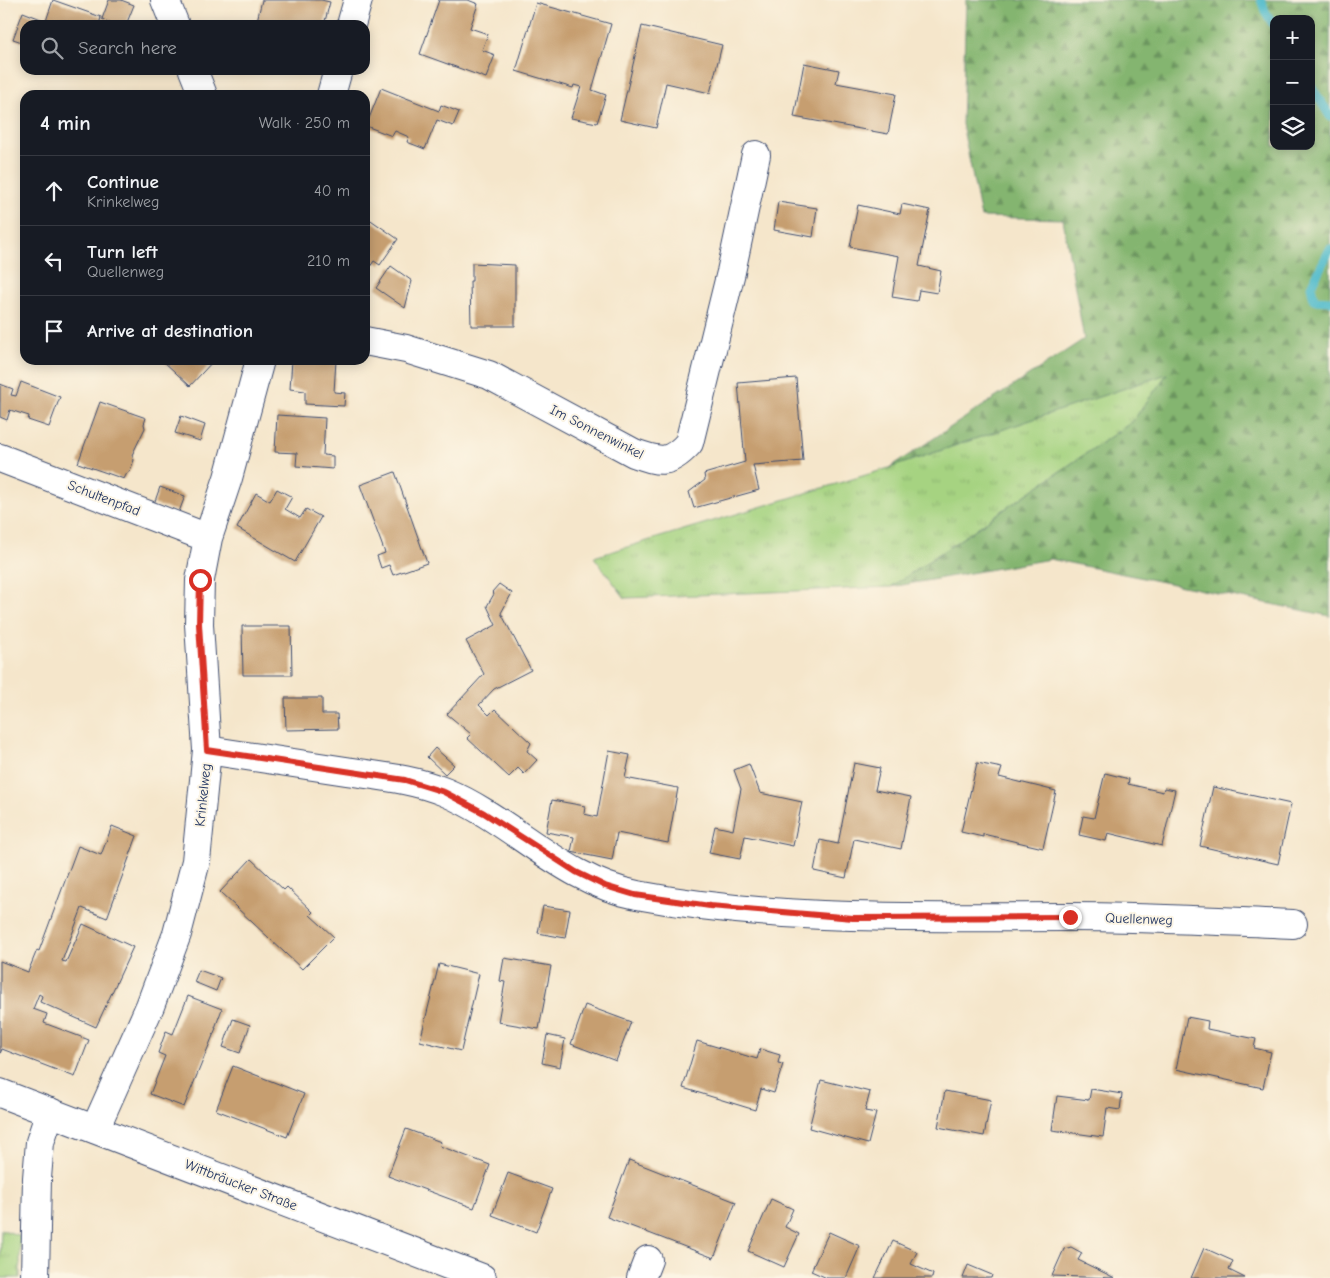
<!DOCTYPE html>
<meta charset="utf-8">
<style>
body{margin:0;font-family:"Comic Neue",sans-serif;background:#242831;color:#f1f3f6}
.controls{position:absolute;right:15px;top:15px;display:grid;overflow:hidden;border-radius:10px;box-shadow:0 2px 12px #0003}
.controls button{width:45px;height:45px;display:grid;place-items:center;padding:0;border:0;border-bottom:1px solid #363941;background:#171b24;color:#f1f3f6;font:25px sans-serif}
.stop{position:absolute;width:15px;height:15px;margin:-11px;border:4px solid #d93025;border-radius:50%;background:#fff}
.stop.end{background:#d93025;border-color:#fff;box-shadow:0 1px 5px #0008}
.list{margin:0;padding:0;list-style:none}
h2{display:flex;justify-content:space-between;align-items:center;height:65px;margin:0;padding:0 20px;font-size:21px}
h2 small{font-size:16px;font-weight:400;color:#9ea1a6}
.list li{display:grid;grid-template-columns:32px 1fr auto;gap:15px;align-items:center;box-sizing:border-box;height:70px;padding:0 20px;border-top:1px solid #363941}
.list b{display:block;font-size:19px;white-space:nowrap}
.list p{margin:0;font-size:16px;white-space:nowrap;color:#9ea1a6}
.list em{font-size:16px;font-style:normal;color:#9ea1a6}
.icon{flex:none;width:28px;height:28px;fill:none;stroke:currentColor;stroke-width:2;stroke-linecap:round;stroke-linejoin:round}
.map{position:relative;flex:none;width:1330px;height:1278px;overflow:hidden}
.search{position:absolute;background:#171b24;box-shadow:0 2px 12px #0003;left:20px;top:20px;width:350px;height:55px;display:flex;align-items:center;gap:12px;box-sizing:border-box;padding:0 18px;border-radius:15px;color:#9ea1a6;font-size:19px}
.panel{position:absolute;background:#171b24;box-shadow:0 2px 12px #0003;left:20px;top:90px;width:350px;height:275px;border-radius:15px}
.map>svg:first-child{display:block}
.grass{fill:url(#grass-tufts);stroke:#608170}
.forest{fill:url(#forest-firs);stroke:#507266;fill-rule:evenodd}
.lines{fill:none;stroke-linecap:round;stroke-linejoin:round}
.stream{stroke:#4ebaca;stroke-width:9}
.building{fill:#c69e6f}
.minor-casing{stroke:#3c4a6e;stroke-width:30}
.major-casing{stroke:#3c4a6e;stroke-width:30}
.minor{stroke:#fff;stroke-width:28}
.major{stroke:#fff;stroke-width:28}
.route{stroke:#d93025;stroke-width:6}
.labels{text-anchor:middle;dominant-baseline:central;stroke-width:4;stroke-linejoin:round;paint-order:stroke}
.street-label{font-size:14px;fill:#1b2f5e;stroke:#fcf5e5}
</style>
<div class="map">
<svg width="1330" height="1278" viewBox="0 0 1330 1278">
<defs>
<pattern id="grass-tufts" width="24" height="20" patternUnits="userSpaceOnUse" patternTransform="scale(1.25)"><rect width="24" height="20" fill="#a6d381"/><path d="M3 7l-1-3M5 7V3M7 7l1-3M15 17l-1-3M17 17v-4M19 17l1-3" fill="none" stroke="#8eb572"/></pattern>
<pattern id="forest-firs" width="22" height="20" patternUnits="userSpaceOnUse" patternTransform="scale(1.25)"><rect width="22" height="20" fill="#84b56f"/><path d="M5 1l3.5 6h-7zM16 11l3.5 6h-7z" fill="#6b945e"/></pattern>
</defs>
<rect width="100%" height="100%" fill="#fcf5e5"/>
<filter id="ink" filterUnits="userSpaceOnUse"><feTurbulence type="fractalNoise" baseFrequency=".02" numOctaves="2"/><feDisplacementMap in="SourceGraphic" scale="10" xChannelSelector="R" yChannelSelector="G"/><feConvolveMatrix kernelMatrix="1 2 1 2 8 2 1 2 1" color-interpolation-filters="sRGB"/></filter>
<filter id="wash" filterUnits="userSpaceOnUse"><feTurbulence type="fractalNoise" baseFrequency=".0096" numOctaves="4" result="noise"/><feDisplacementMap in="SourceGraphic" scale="20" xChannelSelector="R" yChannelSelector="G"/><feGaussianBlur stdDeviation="1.12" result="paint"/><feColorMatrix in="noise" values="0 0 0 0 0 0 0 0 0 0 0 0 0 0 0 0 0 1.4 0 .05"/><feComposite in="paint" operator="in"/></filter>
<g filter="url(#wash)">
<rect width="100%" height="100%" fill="#f5e6cb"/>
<path class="grass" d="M1168,373l-36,49 -241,165 -266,11 -31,-41 295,-89z
M1,1229l19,7v42h-20z"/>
<path class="forest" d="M966,0h364v616l-280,-57 -159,28 241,-165 35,-48 -278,94 195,-129 -21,-120 -82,-2 -19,-93zM1274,19h37v127h-37z"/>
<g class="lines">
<path class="stream" d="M1261,0l4,11 9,15
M1311,86l19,30
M1330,249l-19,37 3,14 16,1"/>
</g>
<g id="blocks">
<path class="building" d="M53,0l48,17 -2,8h-74v18l-12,-4 10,-27 23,9z
M109,0h12l13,5 -8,20h-10l-14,-6z
M262,0h59l9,2 -6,23h-68z
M439,0h29l10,4 -8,24 18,6 -6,16 13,5 -9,23 -66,-24z
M536,3l75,21 -19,66 14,5 -9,28 -26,-5 10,-31 -7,-2 -1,3 -57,-17z
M642,26l80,19 -12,48 -44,-10 -10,45 -36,-8z
M804,63l35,7 -3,13 60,11 -8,40 -94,-17z
M381,88l58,23 2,-6 18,7 -6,14 -16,-6 -12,29 -18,-7 2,-5 -14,-6 -3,5 -26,-10z
M778,202l39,6 -4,29 -39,-7z
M902,204l28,6 -11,56 22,5 -4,22 -18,-3 -2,11 -25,-4 7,-41 -49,-9 8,-42 42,9z
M365,216l33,23 -18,26 -6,-4 -9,13z
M472,263l43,2v61h-44l-1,-45h2z
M391,266l21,15 -7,27 -29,-20z
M162,360h52l-24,26z
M292,360h44l-2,32 11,1 -1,13 -39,-2v-13l-15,-2z
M796,378l7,83 -50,4 6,25 -65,18 -5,-16 16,-12 -1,-6 41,-12 -7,-79z
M21,382l39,15 -11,30 -21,-7 1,-4 -19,-6 -3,10 -7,-3v-33l13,5 -2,6 5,1z
M100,402l46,16 -2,6 1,4 -13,27 2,5 -4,11 -3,2 -3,6 -46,-16z
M277,415l48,3 -2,37 10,1v13l-37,-3 1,-13 -22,-1z
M181,416l24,9 -5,16 -25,-8z
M395,472l32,91 -34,12 -4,-10 -8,3 -4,-12 8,-3 -25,-68z
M160,487l25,9 -6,16 -25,-8z
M277,489l15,8 -7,12 15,9 6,-9 15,8 -26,45 -58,-34 19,-35 14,8z
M499,584l13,9 -11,20 30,57 -37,19 -15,16 10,10 6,-6 36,34 -4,8 10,9 -13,14 -6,-6 -9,9 -42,-39 4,-4 -24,-20 37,-40 -18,-33 30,-16 -9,-19 7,-12 -2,-2z
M242,626h49l1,49h-49z
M285,698h37v16h15l1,15 -52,1z
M435,748l19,17 -9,9 -18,-17z
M609,751l21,4 -5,23 53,10 -10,55 -51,-10 -5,27 -41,-8 3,-15 -28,-5 6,-32 33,6 -1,8 13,3z
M854,763l26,5 -5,22 36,7 -10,52 -47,-10 -8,39 -32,-7 6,-31 18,4z
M977,763l25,5 -3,9 57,14 -13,57 -60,-14v3l-22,-5z
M749,764l11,29 42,9 -9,44 -48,-10 -5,23 -31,-6 6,-27 18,4 8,-41 -7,-19z
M1105,773l24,6 -1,5 35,8 1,-4 11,2 -13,56 -54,-13 -2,8 -27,-6 4,-19 11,2z
M1213,787l78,17 -13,60 -78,-18z
M112,826l25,10 -30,82 -25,-10 -20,53 4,1 17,-38 50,23 -37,80 -56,-25 2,-6 -3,-2 -6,15 14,5 -3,9 45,17 -14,37 -73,-28 -2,5v-93l28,11 9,-22 2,1 39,-105 23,9z
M251,859l33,31 3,-3 26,25 -3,3 24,22 -32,32 -82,-77z
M543,906l27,4 -5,28 -27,-5z
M504,958l47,8 -12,63 -41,-7 7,-40 -5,-1z
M439,964l40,10 -18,77 -41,-10z
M199,970l22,8 -5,13 -22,-9z
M188,996l34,13 -7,19h1l-32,79 -34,-13 15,-38 -7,-3 8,-22 7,3z
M585,1005l46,17 -15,39 -45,-17z
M1187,1017l21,4 -1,8 49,10 -2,9 17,4 -8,36 -87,-19z
M233,1019l17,6 -10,28 -17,-6z
M547,1035l18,4 -5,28 -18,-4z
M697,1041l60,18 3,-10 20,6 -2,8 5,1 -9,29 -13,-4 -6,21 -72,-22z
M233,1066l71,28 -17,43 -71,-27z
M821,1080l49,12 -5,19 11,2 -8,31 -59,-16z
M1091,1089l31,5 -2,16 -13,-2 -4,29 -51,-7 5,-34 32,4z
M945,1091l46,9 -7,36 -46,-9z
M406,1129l35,13 -1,4 50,19 -16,43 -86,-32z
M629,1160l107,42 -22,56 -107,-41z
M508,1173l44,16 -16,43 -44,-17z
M771,1199l22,10 -8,18 14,7 -15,33 -36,-16z
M829,1232l31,14 -14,32h-19l-16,-7z
M893,1241l24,11 -6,12 22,10 -1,4h-57z
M1071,1247l11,6 -4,7 37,18 -63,-2 12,-27z
M1204,1248l29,13 -4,9 16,8h-54z
M968,1265l24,10 -1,3h-28z"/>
</g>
</g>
<g filter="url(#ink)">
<use href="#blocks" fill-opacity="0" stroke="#3c4a6e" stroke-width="1"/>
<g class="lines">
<g class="minor-casing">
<path id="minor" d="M165,0l10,25
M351,25l7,-25
M193,70l10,25
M331,95l7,-25
M365,341l41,8 83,26 145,78c26,9 35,12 55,-10l42,-171 25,-117
M0,458l208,80
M207,750c47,7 93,14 139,21 33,5 68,8 99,21 67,28 118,89 192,103 142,27 287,22 431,22 75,0 150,4 225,7
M95,1129l55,-123 27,-72 19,-73 11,-111 -8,-126 1,-44 8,-42 20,-60 32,-118
M35,1278l2,-100 3,-36 10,-30
M641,1278l7,-18"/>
</g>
<g class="major-casing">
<path id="major" d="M0,1093l482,185"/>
</g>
<use href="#minor" class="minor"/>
<use href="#major" class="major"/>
</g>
</g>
<g class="lines" filter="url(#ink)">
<path class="route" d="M200,580l-1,44 8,126 198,30 39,12 40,21 92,59 29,14 30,9 75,11 143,12 217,-1"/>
</g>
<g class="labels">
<g class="street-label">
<text transform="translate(597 432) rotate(27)">Im Sonnenwinkel</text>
<text transform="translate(104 498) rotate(21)">Schultenpfad</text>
<text transform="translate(203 795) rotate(-84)">Krinkelweg</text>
<text transform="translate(1139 919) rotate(2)">Quellenweg</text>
<text transform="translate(241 1185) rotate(21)">Wittbräucker Straße</text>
</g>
</g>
</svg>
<div class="controls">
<button>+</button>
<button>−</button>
<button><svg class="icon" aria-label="layers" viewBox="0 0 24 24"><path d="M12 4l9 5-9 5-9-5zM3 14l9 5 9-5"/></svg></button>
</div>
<div class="stop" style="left:200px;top:580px"></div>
<div class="stop end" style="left:1070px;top:917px"></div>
<div class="search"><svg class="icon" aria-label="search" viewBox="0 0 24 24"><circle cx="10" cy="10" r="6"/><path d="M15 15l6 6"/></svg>Search here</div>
<section class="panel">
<h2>4 min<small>Walk · 250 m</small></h2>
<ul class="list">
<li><svg class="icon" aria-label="ahead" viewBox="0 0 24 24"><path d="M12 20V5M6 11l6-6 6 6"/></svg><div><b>Continue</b><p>Krinkelweg</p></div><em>40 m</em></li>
<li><svg class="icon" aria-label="left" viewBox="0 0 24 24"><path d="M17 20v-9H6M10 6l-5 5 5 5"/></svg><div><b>Turn left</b><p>Quellenweg</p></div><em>210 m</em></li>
<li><svg class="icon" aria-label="arrive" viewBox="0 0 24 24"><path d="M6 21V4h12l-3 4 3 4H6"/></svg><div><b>Arrive at destination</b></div></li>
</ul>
</section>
</div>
